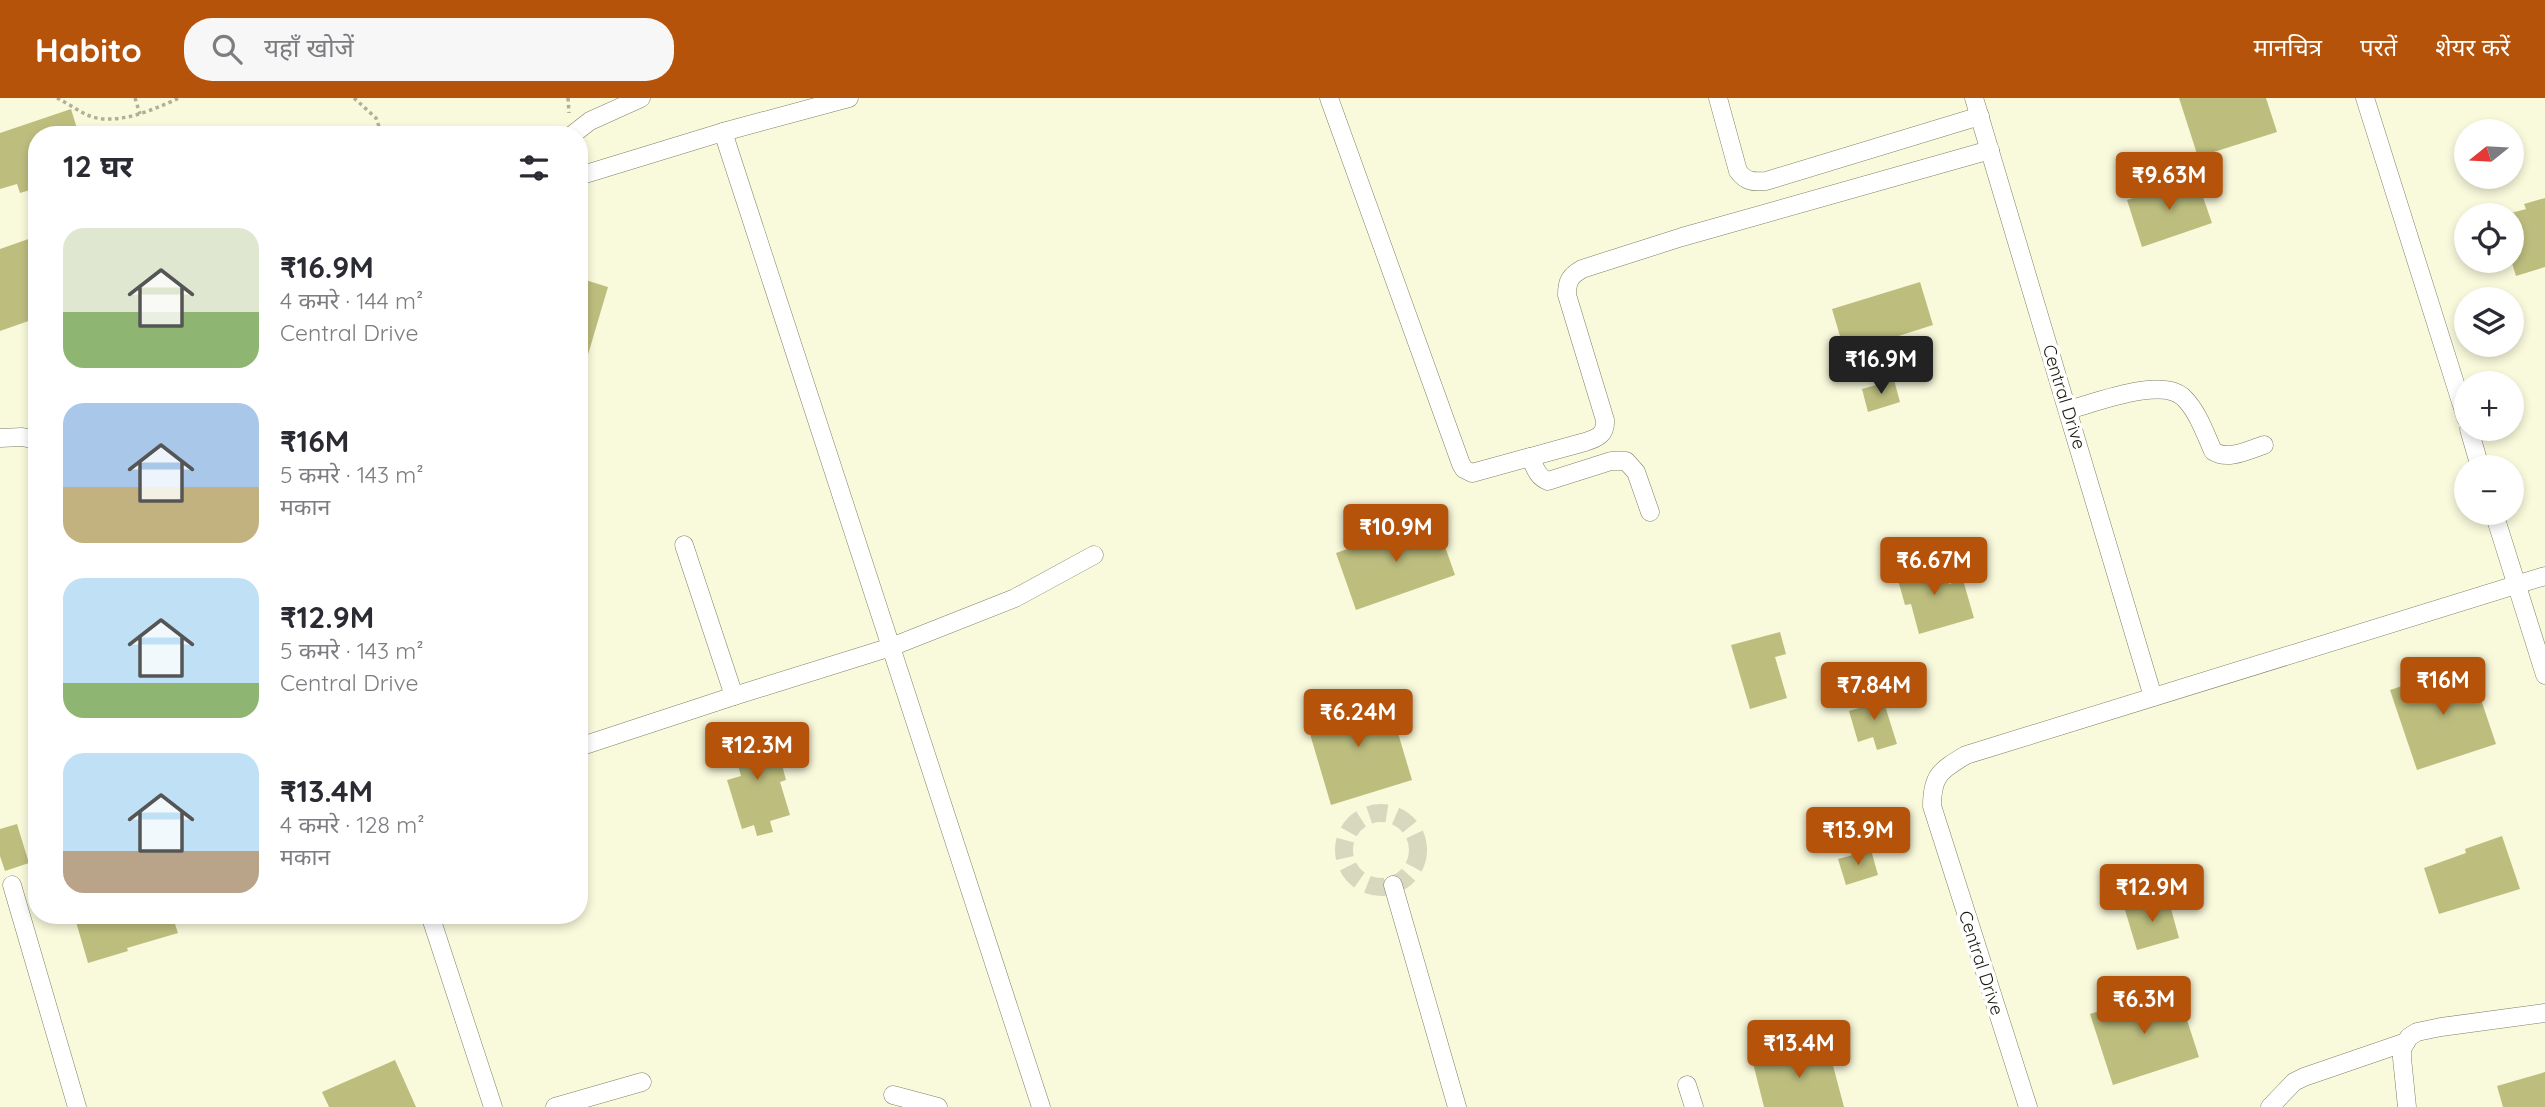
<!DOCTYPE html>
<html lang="hi">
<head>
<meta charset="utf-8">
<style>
  :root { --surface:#fff; --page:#f7f7f7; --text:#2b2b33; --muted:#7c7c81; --accent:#b45309 }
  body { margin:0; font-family:Quicksand,"Noto Sans Devanagari",sans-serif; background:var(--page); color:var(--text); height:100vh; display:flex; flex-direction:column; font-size:26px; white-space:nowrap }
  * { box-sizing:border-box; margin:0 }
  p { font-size:23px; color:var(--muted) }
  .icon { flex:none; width:38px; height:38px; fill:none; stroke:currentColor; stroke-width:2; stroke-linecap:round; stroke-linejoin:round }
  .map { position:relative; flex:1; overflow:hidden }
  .panel { position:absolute; left:28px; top:28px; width:560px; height:798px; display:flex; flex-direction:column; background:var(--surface); border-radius:28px; box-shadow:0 4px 10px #0003 }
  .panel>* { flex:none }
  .needle { width:46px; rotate:252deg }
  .controls { position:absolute; left:2454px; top:21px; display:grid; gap:14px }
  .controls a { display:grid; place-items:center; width:70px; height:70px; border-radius:50%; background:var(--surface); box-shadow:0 4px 10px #0003; font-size:35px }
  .price { position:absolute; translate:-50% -60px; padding:0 16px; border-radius:7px; background:var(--accent); color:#fff; font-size:23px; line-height:46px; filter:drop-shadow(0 2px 4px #0008) }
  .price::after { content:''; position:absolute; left:50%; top:42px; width:21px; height:16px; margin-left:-10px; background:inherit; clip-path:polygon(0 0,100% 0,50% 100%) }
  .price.selected { background:#222; color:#fff }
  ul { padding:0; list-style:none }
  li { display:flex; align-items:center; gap:21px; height:175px; padding:0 35px }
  li span { display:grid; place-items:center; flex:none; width:196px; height:140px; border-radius:21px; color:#555 }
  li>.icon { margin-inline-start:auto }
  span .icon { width:84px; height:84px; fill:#fffc; stroke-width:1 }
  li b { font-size:30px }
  h2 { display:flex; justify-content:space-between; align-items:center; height:84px; padding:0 35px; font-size:30px }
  header { display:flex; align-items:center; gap:42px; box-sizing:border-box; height:98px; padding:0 35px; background:var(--accent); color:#fff }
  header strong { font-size:33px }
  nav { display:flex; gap:38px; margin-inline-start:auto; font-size:24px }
  .search { width:490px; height:63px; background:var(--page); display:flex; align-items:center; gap:18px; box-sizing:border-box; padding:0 24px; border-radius:28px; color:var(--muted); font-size:26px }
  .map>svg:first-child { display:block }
</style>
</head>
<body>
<header>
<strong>Habito</strong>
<div class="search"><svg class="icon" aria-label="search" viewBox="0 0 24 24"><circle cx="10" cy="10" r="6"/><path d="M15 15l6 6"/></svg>यहाँ खोजें</div>
<nav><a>मानचित्र</a><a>परतें</a><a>शेयर करें</a></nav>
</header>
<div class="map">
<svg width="2545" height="1009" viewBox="0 0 2545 1009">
  <rect width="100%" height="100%" fill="#f9fadc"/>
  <g fill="#bdbe7e">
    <polygon points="2179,0 2266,0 2277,34 2198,59"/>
    <polygon points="71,11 79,37 37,37 37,90 20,95 17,86 0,91 0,35"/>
    <polygon points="2196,79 2212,125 2142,149 2127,102"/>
    <polygon points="2545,100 2545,169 2516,178 2511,162 2511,115 2526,111 2524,106"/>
    <polygon points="37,138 37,220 0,233 0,151"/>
    <polygon points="579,180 608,189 584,270 579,270"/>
    <polygon points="1920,184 1933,227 1845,255 1832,211"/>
    <polygon points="1894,282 1900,304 1868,314 1862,291"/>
    <polygon points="1435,420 1455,477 1356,512 1336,455"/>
    <polygon points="1943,462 1949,486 1963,482 1974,520 1919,536 1911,506 1905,507 1896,475"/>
    <polygon points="1780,534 1786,556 1775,559 1787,600 1750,611 1731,547"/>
    <polygon points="2469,566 2496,646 2417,672 2390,592"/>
    <polygon points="1880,592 1897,646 1877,652 1873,639 1858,644 1849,613 1866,608 1867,597"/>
    <polygon points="1386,595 1412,682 1331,707 1305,619"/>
    <polygon points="764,628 775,665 781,663 786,682 780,684 790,717 770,723 773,734 757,738 754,727 742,731 727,682 741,678 730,638"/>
    <polygon points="17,726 29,765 5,773 0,758 0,731"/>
    <polygon points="2502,738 2520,791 2439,816 2424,770 2466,755 2465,751"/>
    <polygon points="1871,752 1878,777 1846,787 1838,761"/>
    <polygon points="2168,800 2179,840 2137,852 2125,812"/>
    <polygon points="74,817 172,817 178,835 127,850 128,853 88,865"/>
    <polygon points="2176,888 2199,959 2113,987 2090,916"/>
    <polygon points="1827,945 1844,1009 1764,1009 1753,965"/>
    <polygon points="395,962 416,1009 329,1009 322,994"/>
    <polygon points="2545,974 2545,1009 2503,1009 2497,988"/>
  </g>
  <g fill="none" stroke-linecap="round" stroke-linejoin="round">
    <circle stroke="#d7d8bd" stroke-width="18" stroke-dasharray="18 9" stroke-linecap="butt" cx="1381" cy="752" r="37"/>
    <defs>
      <g id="minor">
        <path d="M 1329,0 L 1461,366 L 1464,371 L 1472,375 L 1585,344 C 1598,340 1606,336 1605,322 L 1567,197 C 1567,183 1570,178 1582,171 L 1682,139 L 1990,52"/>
        <path d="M 1718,0 L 1738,73 C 1746,84 1753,84 1766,83 L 1980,18"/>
        <polyline points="1974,0 2153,599"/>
        <polyline points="2365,0 2466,320"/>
        <polyline points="723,34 1041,1009"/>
        <polyline points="572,37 590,23 641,0"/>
        <polyline points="579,78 723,34 849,0"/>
        <path d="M 2068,312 C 2095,305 2163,278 2184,300 C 2198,314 2205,335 2213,353 C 2228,363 2248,352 2264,347"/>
        <polyline points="2469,331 2480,369"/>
        <polyline points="0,340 22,339 37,342"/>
        <path d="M 1530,359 C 1535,369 1537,379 1548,383 L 1611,363 L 1626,363 L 1636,374 L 1650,414"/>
        <polyline points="2494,415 2545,577"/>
        <polyline points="684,447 734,598"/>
        <polyline points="579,649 734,598 891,549 1015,500 1094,457"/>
        <polyline points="12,787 77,1009"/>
        <polyline points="1393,787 1457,1009"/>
        <polyline points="430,817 493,1009"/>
        <polyline points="1687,987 1694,1009"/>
        <polyline points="893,997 938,1009"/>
        <polyline points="555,1009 642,984"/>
        <path d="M 2028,1009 L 1932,708 C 1932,677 1941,672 1966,657 L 2545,478"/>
        <polyline points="2270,1009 2294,984 2304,979 2406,944"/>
        <polyline points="2407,1009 2402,960 2402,951 2409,939 2417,934 2441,929 2545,915"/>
      </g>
    </defs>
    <use href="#minor" stroke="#7f8065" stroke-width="19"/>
    <g stroke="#b0b099" stroke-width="3.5" stroke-dasharray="3.5 3.5" stroke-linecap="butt">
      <path d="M 57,0 C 67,5 77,12 87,17 C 115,29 153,12 179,0"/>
      <polyline points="135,0 140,16"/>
      <polyline points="354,0 376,20 382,37"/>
      <polyline points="568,0 569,15"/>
    </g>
    <use href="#minor" stroke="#fff" stroke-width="18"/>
  </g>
  <g text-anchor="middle" stroke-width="7" stroke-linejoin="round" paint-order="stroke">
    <g font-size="18" fill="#19190e" stroke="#fff">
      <text transform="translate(2064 299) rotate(73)" y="6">Central Drive</text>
      <text transform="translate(1981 865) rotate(72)" y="6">Central Drive</text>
    </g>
  </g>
</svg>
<div class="controls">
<a><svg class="needle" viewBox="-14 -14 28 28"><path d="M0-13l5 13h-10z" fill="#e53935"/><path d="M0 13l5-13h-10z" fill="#7c7c81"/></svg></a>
<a><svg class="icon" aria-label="locate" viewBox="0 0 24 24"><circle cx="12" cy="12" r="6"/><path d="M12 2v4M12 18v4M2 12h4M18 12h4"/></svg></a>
<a><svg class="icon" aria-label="layers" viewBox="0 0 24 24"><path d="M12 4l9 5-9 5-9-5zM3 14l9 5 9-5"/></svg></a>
<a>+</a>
<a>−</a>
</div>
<b class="price" style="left:2169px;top:114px">₹9.63M</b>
<b class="price selected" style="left:1881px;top:298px">₹16.9M</b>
<b class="price" style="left:1396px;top:466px">₹10.9M</b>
<b class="price" style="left:1934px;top:499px">₹6.67M</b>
<b class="price" style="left:2443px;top:619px">₹16M</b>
<b class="price" style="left:1874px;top:624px">₹7.84M</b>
<b class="price" style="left:1358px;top:651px">₹6.24M</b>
<b class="price" style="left:757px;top:684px">₹12.3M</b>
<b class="price" style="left:1858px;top:769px">₹13.9M</b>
<b class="price" style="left:2152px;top:826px">₹12.9M</b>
<b class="price" style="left:2144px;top:938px">₹6.3M</b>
<b class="price" style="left:1799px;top:982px">₹13.4M</b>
<section class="panel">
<h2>12 घर<svg class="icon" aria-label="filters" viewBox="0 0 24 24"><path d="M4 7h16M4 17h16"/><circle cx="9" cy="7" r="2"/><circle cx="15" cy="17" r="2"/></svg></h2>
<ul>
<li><span style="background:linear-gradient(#dfe7d0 60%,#8fb573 0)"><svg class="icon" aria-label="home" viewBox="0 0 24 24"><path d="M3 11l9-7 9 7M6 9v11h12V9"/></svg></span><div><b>₹16.9M</b><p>4 कमरे · 144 m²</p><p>Central Drive</p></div></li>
<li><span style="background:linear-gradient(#a9c7e8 60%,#c2b280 0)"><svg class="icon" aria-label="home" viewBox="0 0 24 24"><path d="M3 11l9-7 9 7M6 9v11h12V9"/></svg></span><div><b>₹16M</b><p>5 कमरे · 143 m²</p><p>मकान</p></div></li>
<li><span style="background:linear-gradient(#bfe0f5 75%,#8fb573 0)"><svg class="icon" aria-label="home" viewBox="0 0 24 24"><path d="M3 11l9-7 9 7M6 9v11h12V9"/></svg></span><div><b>₹12.9M</b><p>5 कमरे · 143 m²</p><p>Central Drive</p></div></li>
<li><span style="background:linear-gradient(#bfe0f5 70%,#b9a48a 0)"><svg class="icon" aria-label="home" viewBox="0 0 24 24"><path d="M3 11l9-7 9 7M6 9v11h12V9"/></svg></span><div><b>₹13.4M</b><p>4 कमरे · 128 m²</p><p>मकान</p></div></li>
</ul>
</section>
</div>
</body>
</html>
